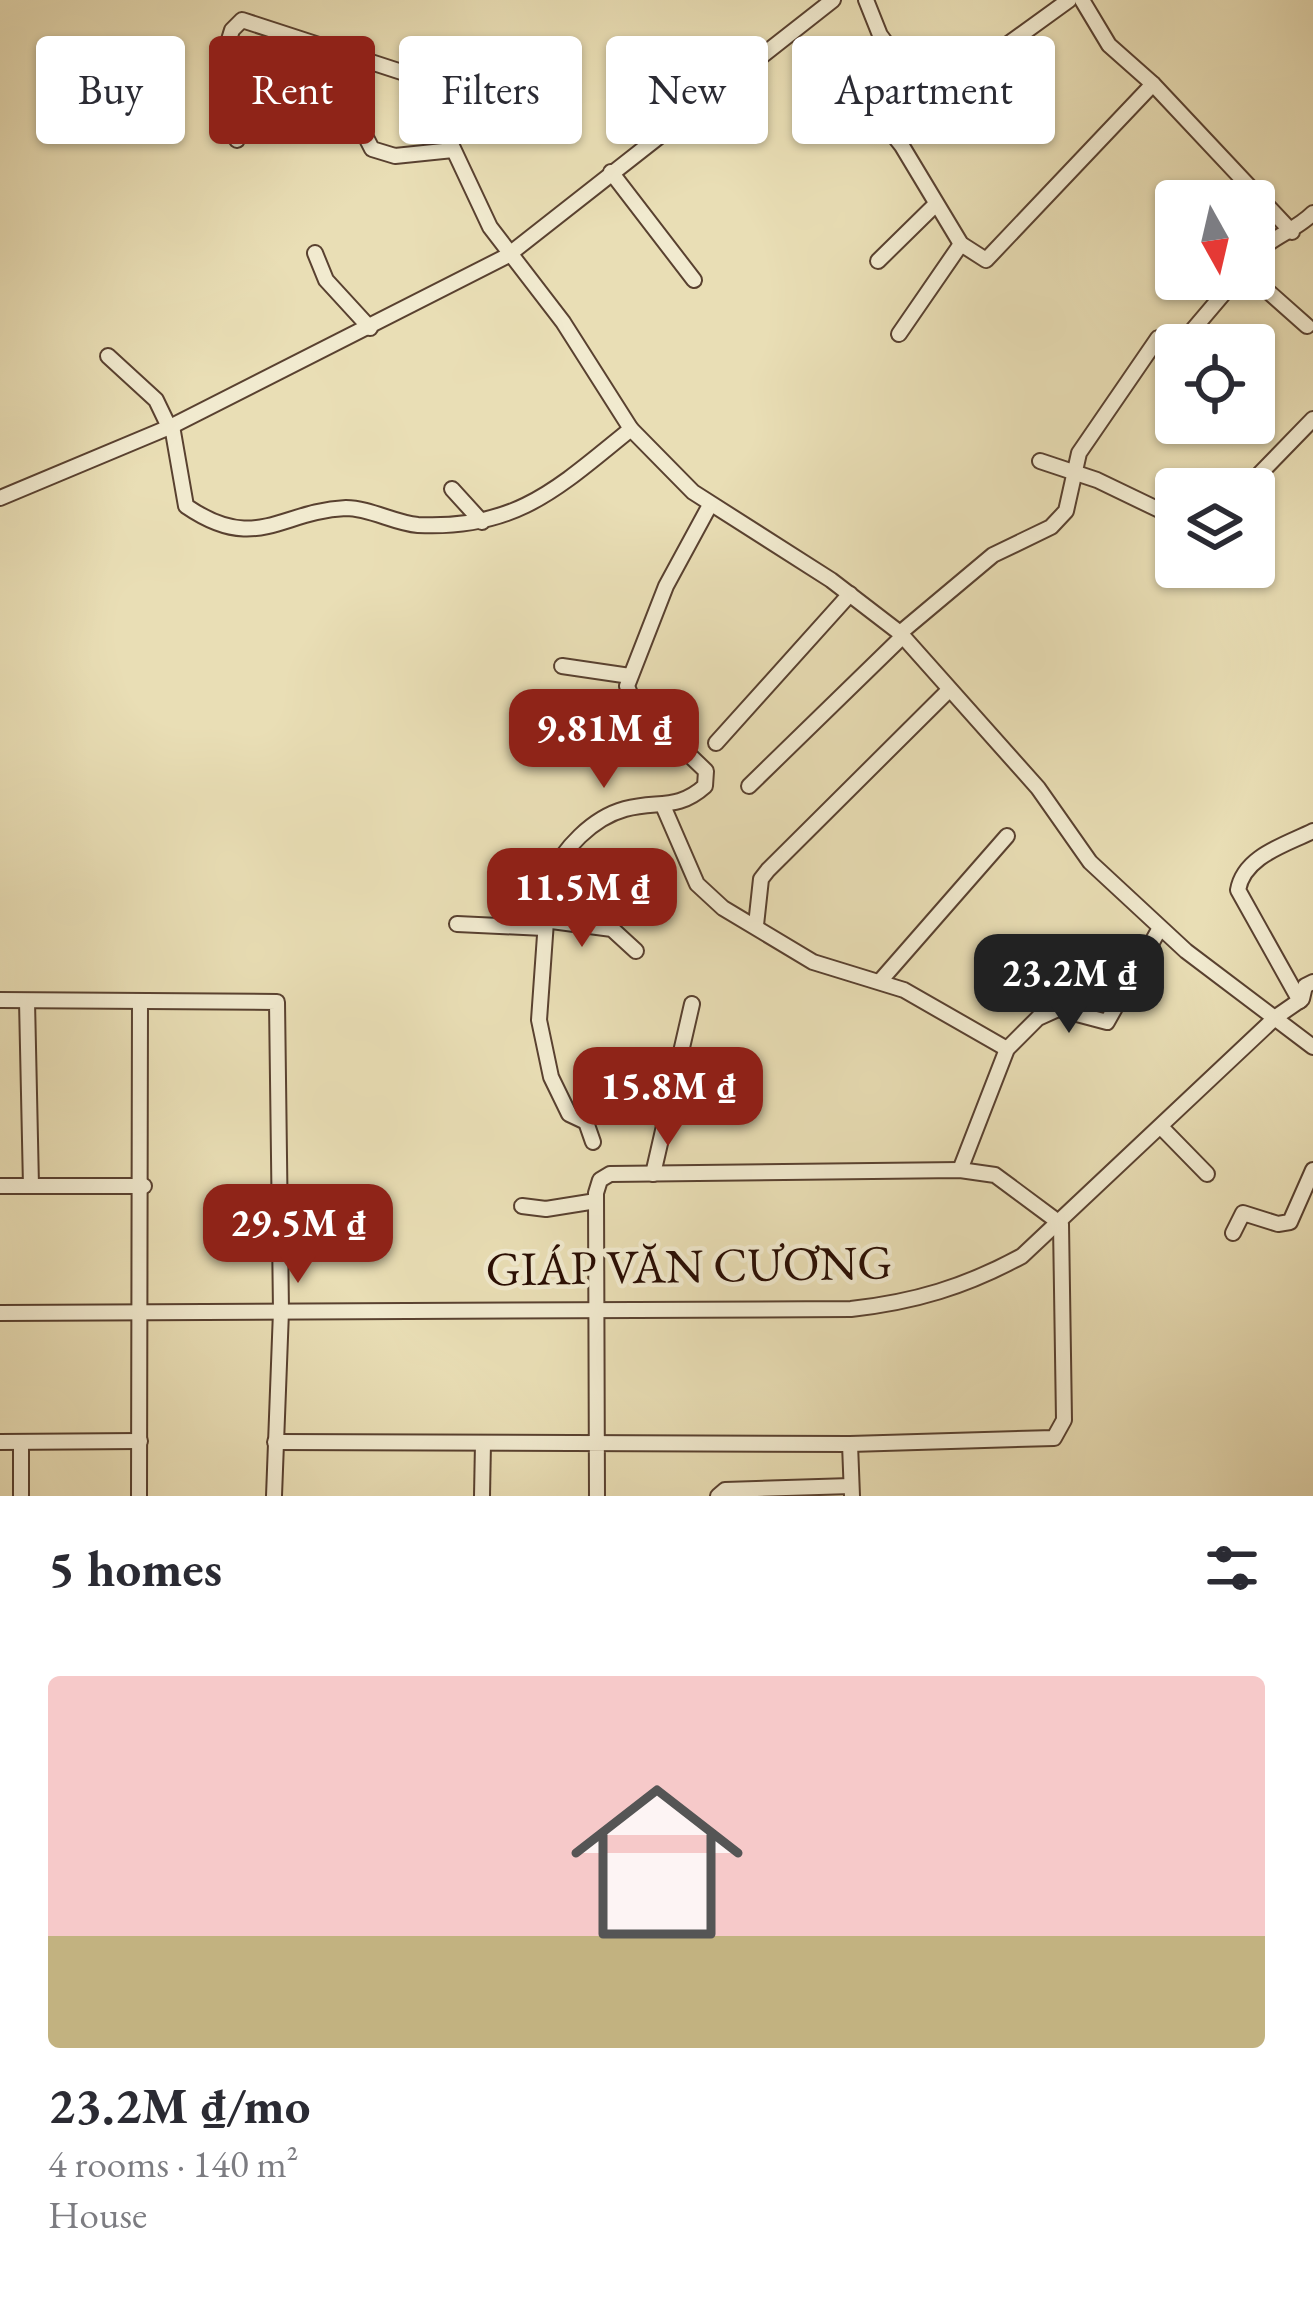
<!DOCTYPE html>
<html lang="en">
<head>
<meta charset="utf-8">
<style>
  :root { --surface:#fff; --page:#f2f2f3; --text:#2b2b33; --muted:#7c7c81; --accent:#8f2418 }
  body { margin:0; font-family:"EB Garamond",serif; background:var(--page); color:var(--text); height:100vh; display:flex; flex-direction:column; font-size:45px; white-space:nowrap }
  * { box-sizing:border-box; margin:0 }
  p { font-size:39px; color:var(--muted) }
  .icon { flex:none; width:66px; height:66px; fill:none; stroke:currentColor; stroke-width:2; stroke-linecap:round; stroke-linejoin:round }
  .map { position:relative; height:1496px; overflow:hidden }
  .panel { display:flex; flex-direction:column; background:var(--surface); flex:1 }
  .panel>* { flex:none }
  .hud { position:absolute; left:36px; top:36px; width:1242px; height:108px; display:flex; gap:24px }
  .needle { width:78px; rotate:172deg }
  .fabs { position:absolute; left:1155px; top:180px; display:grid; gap:24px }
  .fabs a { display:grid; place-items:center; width:120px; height:120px; border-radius:12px; background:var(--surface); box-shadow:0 3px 9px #0004; font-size:60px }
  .price { position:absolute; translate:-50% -102px; padding:0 27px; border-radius:24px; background:var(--accent); color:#fff; font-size:39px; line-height:78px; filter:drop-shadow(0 3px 6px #0008) }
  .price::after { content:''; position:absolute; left:50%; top:72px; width:36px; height:27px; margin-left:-18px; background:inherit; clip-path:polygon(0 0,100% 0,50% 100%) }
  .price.current { background:#222; color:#fff }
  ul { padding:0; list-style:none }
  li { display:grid; align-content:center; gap:24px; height:636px; padding:0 48px }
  li span { display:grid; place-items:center; height:372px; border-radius:12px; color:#555 }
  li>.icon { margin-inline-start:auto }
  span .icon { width:216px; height:216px; fill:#fffc; stroke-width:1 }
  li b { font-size:51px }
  h2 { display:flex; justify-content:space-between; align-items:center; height:144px; padding:0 48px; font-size:51px }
  .pill { padding:0 42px; border-radius:12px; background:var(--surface); box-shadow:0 3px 9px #0004; font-size:42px; line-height:108px }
  .pill.current { background:var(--accent); color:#fff }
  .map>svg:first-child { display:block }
</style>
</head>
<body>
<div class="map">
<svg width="1313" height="1496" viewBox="0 0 1313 1496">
  <rect width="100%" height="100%" fill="#e9deb5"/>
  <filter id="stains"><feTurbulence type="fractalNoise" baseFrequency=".00167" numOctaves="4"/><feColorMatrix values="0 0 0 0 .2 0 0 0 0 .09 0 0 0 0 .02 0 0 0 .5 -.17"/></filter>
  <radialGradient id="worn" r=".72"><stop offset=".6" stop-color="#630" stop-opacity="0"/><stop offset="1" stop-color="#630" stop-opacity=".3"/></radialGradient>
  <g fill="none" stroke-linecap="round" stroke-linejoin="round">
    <defs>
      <g id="minor">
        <polyline points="866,0 880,35 921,91"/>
        <polyline points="1082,0 1109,45 1153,84 1292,232"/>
        <polyline points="339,49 331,97 351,108 372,149 395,156 453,150"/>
        <polyline points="979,65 1069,0"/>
        <polyline points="847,76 902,146 961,244 986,260 1153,84"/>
        <polyline points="237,140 236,98 219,72 232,30 242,20 420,78 490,227 563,322 631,429 693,492 831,580 900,633 1038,788 1090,862 1186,951 1313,1047"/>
        <polyline points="611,172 694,280"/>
        <polyline points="315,253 326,280 370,328"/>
        <path d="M 1254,257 C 1271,236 1294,232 1313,213"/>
        <polyline points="878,261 935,205"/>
        <polyline points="1254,279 1307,326"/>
        <polyline points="1191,332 1236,279"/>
        <polyline points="899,334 961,244"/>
        <polyline points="108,356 156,400 169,427"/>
        <path d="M 172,426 L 186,506 C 256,554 280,511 346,508 C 370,508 394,523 418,525 C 517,530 559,487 631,429"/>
        <polyline points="1040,461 1097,480 1176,518"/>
        <polyline points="452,489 482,522"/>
        <polyline points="1245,489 1313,419"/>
        <polyline points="0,498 172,426 507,256 833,0"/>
        <polyline points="900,633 993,555 1051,527 1066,511 1079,453 1158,338"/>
        <polyline points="562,666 630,676"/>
        <polyline points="716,743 850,594"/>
        <polyline points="749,786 902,637"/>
        <polyline points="664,808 697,884 723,908 813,962 904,990 1007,1049"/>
        <polyline points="544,920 612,929 636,951"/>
        <polyline points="457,924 544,928"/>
        <polyline points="756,925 761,879 768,870 948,691"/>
        <polyline points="881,980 1007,836"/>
        <polyline points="0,1000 277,1002 281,1311 274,1496"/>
        <polyline points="27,1001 31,1186"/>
        <path d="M 1300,1001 L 1238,890 C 1244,856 1285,845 1313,831"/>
        <polyline points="1163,1129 1207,1174"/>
        <path d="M 593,1142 L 586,1122 L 569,1114 L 551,1077 L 539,1020 L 549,879 C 563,849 592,818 625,809 C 658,800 677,811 705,786 L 706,771 L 633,701 L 627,686 L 666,586 L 710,505"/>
        <polyline points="960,1170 1007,1049 1038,1018 1058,1009 1107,1022 1160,928"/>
        <polyline points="653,1174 692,1004"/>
        <polyline points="0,1186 144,1186"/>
        <polyline points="522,1206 546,1209 596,1201"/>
        <polyline points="1233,1233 1243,1213 1278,1224 1290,1222 1313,1170"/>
        <path d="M 0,1313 L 851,1309 C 914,1302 965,1287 1022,1256 L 1276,1017 L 1302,999 L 1305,986 L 1313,982"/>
        <polyline points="0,1442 140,1441"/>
        <polyline points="275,1442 850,1444 1054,1438 1064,1420 1061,1224 995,1175 960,1170 610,1174 600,1180 596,1193 597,1496"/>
        <polyline points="850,1444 852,1496"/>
        <polyline points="21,1496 21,1442"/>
        <polyline points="139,1496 140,1001"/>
        <polyline points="482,1496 483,1443"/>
        <polyline points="718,1496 725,1490 851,1486"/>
      </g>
    </defs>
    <use href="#minor" stroke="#594130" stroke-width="18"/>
    <use href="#minor" stroke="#f1eacf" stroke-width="14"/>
  </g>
  <g text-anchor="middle" stroke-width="9" stroke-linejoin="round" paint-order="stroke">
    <g font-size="48" fill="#290d03" stroke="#f1eacf">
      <text transform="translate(689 1265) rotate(-1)" y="17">GIÁP VĂN CƯƠNG</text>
    </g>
  </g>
  <rect width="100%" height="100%" filter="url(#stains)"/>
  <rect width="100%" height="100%" fill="url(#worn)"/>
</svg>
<div class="fabs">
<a><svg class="needle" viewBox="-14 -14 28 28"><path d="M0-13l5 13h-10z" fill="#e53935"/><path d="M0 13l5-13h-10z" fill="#7c7c81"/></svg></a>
<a><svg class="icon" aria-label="locate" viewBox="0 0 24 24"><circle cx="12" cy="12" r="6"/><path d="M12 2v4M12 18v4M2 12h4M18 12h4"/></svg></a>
<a><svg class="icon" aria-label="layers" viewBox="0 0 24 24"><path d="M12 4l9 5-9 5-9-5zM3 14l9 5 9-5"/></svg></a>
</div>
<b class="price" style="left:604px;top:791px">9.81M ₫</b>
<b class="price" style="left:582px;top:950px">11.5M ₫</b>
<b class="price current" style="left:1069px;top:1036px">23.2M ₫</b>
<b class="price" style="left:668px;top:1149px">15.8M ₫</b>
<b class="price" style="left:298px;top:1286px">29.5M ₫</b>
<div class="hud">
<a class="pill">Buy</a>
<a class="pill current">Rent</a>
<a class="pill">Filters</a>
<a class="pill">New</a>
<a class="pill">Apartment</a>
</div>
</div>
<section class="panel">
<h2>5 homes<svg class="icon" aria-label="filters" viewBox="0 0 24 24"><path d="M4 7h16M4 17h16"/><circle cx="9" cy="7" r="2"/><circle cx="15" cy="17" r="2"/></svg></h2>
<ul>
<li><span style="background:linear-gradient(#f6c9c9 70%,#c2b280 0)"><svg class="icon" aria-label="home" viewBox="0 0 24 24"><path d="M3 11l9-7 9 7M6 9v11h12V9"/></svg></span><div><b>23.2M ₫/mo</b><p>4 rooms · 140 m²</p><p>House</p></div></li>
</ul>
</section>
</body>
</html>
